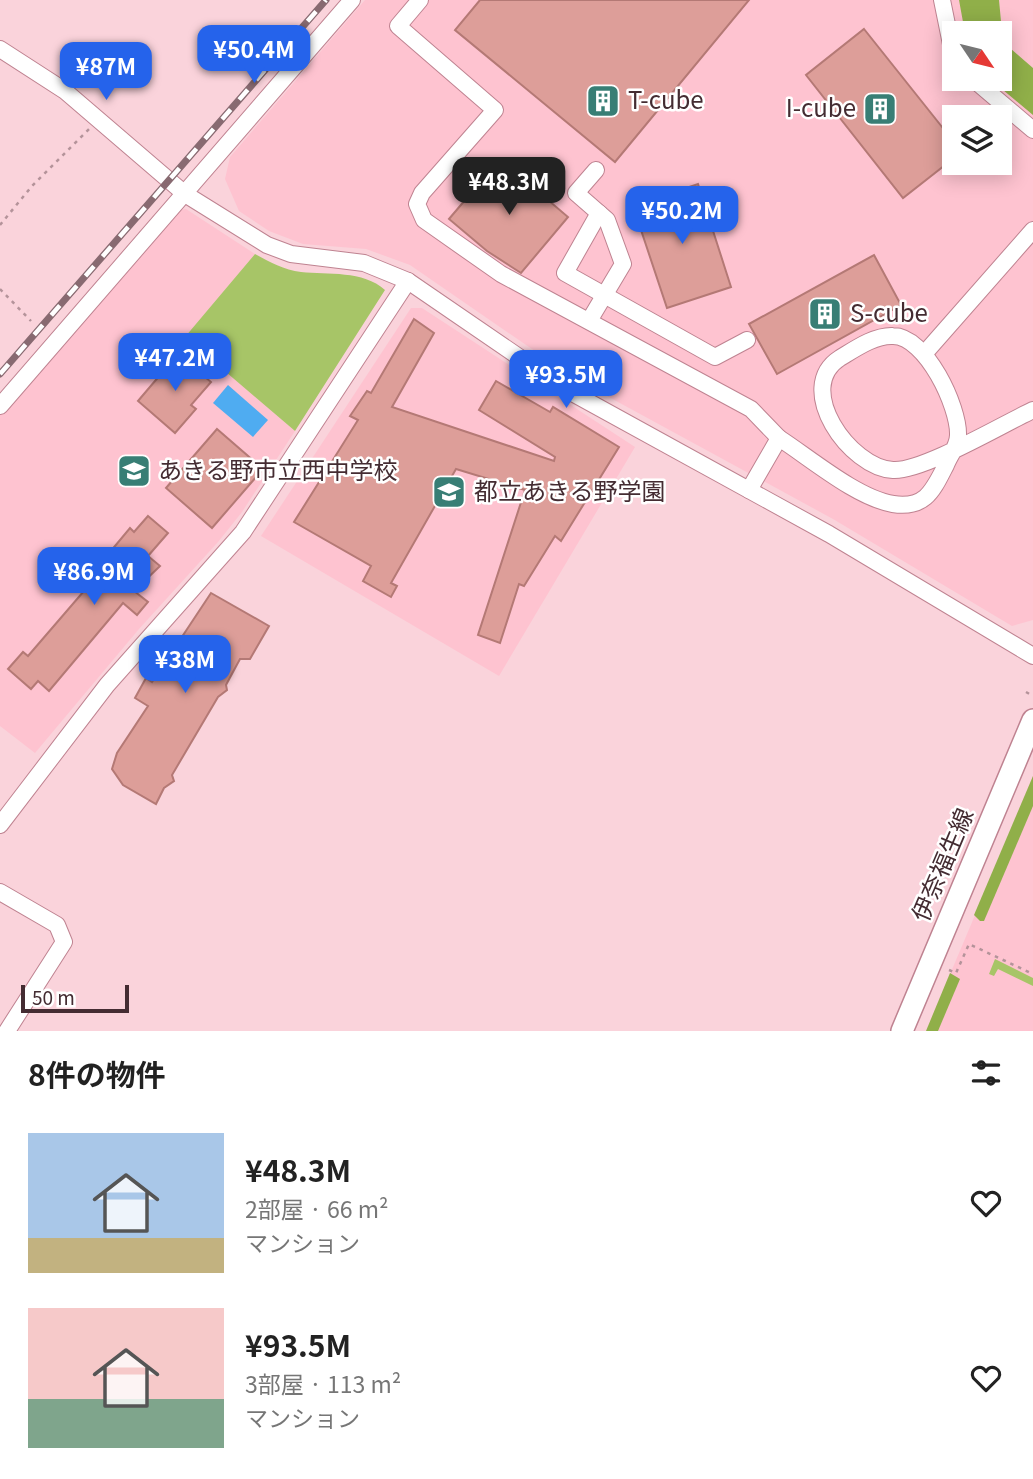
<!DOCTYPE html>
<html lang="ja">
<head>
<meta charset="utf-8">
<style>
  :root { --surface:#fff; --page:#f6f6f6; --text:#222; --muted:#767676; --accent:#2563eb }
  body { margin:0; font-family:Georgia,"Noto Sans JP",serif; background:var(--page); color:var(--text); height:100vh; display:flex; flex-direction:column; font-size:26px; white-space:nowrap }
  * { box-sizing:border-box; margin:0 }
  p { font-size:23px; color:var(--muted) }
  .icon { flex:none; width:38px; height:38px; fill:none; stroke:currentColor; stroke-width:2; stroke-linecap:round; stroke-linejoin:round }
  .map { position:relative; height:1031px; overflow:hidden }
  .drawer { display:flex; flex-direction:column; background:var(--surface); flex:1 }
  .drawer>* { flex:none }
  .needle { width:46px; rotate:125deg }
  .controls { position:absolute; left:942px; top:21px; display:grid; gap:14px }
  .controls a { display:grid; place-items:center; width:70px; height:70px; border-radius:0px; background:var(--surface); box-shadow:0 4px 18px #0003; font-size:35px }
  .scale { position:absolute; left:21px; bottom:18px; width:108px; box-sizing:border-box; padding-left:7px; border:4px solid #442c32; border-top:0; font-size:19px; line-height:24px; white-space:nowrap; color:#442c32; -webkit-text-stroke:5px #fff; paint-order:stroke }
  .price { position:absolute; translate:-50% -60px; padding:0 16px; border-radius:14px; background:var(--accent); color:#fff; font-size:23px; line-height:46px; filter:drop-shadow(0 2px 4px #0008) }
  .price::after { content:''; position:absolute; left:50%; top:42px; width:21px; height:16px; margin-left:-10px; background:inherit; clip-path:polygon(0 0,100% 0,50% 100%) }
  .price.current { background:#222; color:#fff }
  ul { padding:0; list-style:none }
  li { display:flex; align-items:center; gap:21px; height:175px; padding:0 28px }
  li span { display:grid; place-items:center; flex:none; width:196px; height:140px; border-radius:0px; color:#555 }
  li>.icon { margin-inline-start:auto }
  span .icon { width:84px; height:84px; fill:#fffc; stroke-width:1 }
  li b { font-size:30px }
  h2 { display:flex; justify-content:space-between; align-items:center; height:84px; padding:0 28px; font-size:30px }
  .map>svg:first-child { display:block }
</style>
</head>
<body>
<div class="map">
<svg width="1033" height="1031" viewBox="0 0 1033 1031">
  <rect width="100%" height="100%" fill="#fad3db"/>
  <g fill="#fec3d0" fill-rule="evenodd">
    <path d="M 365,0 L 962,0 L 963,33 L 954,33 L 954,79 L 994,79 L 1033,112 L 1033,620 L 1012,626 L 833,519 L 574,378 L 410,265 L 366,249 L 303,244 L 269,231 L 239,211 L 225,179 L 230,157 ZM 954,117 L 999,117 L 999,163 L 954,163 Z"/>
    <polygon points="999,0 1033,0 1033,68 1003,42"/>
    <polygon points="186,209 255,254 186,337 295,431 242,512 218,542 139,629 35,753 0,726 0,413 177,211"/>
    <polygon points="411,308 422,308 635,447 499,676 261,536"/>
    <polygon points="1033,776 1033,1031 926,1031 970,927"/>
  </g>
  <g fill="#a7c567">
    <path d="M 255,254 C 270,262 284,270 301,272 C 328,275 363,270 385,290 L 295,431 L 185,337 Z"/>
    <polygon points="995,959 1033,978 1033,986 998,969 994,976 989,974"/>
  </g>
  <g fill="#90af49">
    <polygon points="959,0 999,0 1003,42 1033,68 1033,115 990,79 999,79 999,33 965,33"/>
    <polygon points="1033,776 1033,806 984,921 980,921 974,915"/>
    <polygon points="950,973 960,979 938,1031 926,1031"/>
  </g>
  <polygon fill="#4facf1" points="228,385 268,420 253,437 213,403"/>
  <g fill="#dd9e99" stroke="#b47975" stroke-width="2">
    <polygon points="480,0 749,0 615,162 455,30"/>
    <polygon points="864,29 954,142 954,158 903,198 806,75"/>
    <polygon points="500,159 568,217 521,273 487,251 449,219"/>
    <polygon points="698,184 731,287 667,308 633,206"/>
    <polygon points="874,255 901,305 777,374 749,324"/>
    <polygon points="414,319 434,333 392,407 554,461 555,457 479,410 496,381 550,412 553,407 619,447 561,541 555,536 524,586 519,584 500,643 478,635 525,490 456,469 391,583 397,586 391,597 363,581 371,566 294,522 358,420 350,416 367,391 371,393"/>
    <polygon points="178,354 211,382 191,405 196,409 175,433 138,401"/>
    <polygon points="217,429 263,469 212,528 166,488"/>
    <polygon points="148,516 168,533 148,556 160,566 134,591 148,602 137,615 123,603 49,691 38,681 31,689 8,669 23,652 28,656 109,562 105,558 130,528 134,532"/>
    <polygon points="211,593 269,626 250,659 240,659 226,685 227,690 218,697 172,775 174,781 164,788 156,804 123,785 112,769 117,753 148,706 135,698 146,678 152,682"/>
  </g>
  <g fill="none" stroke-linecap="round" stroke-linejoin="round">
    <defs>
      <g id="minor">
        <polyline points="420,0 398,26 495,110 422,193 417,204 424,220 501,274 751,409 779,438 749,490"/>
        <polyline points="942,0 954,59"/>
        <polyline points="0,49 65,91 185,194 267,245 291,254 364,263 408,281 567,390 829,534 1033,656"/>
        <polyline points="973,79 1033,130"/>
        <polyline points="599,213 565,273 715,357 747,340"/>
        <polyline points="589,321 623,264 607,220 576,193 596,170"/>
        <polyline points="924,354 1033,230"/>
        <polyline points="0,406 352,0"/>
        <path d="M 779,438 C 810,458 857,498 893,504 C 926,509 933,490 946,465 C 950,455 958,446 958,435 C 959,407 926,336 893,336 C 875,335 855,349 840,358 C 793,388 850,468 893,470 C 922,472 1003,424 1033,410"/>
        <polyline points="0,825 107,685 243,532 408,281"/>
        <polyline points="0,892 57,925 64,942 7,1031"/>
      </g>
      <polyline id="major" points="902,1031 1033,720"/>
    </defs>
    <use href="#minor" stroke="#bf8391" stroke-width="18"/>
    <use href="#major" stroke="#bf8391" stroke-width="24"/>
    <g stroke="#b4939a" stroke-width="2.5" stroke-dasharray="3.5 5" stroke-linecap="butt">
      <polyline points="0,225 32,186 89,129"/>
      <polyline points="0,289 31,321"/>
      <polyline points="1026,692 1033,696"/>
      <polyline points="949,970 956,973 969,944 1033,974"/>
    </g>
    <use href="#minor" stroke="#fff" stroke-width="16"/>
    <use href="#major" stroke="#fff" stroke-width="21"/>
    <defs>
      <polyline id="rail" points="0,374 326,0"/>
    </defs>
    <use href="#rail" stroke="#886a71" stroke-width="7"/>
    <use href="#rail" stroke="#fff" stroke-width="4.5" stroke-dasharray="13" stroke-linecap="butt"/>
  </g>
  <defs>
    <symbol id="building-square" viewBox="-11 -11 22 22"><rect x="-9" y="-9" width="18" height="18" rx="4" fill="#387e75" stroke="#fff"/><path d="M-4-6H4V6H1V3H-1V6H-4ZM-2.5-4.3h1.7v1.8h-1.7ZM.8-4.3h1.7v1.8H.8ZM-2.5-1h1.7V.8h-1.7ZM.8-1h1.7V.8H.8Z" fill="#fff"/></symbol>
    <symbol id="school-square" viewBox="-11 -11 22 22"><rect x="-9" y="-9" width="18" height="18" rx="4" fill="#387e75" stroke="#fff"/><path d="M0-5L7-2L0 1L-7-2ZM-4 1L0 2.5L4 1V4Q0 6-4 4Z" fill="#fff"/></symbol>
  </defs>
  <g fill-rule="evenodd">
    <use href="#building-square" x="584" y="82" width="38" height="38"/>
    <use href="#building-square" x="861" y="90" width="38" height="38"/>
    <use href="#building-square" x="806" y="295" width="38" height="38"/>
    <use href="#school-square" x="115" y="452" width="38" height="38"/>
    <use href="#school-square" x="430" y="473" width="38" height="38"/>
  </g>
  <g text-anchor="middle" stroke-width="5" stroke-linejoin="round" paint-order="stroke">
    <g font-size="24" fill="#442c32" stroke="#fff" text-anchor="start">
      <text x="628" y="109">T-cube</text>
      <text x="856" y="117" text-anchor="end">I-cube</text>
      <text x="850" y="322">S-cube</text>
      <text x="158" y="479">あきる野市立西中学校</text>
      <text x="474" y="500">都立あきる野学園</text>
    </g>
    <g font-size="24" fill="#442c32" stroke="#fff">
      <text transform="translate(943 865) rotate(-67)" y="8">伊奈福生線</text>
    </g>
  </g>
</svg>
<div class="controls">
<a><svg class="needle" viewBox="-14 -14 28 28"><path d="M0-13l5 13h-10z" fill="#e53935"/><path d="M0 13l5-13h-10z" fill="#767676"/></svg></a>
<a><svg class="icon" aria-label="layers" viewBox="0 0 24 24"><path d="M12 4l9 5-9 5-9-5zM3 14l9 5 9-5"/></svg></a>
</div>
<div class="scale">50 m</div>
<b class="price" style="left:254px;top:85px">¥50.4M</b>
<b class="price" style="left:106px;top:102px">¥87M</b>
<b class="price current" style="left:509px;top:217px">¥48.3M</b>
<b class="price" style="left:682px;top:246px">¥50.2M</b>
<b class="price" style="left:175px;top:393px">¥47.2M</b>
<b class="price" style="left:566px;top:410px">¥93.5M</b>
<b class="price" style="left:94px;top:607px">¥86.9M</b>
<b class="price" style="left:185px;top:695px">¥38M</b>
</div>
<section class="drawer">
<h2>8件の物件<svg class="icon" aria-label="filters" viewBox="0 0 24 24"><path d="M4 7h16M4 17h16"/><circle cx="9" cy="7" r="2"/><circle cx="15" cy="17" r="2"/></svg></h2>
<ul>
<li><span style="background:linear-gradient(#a9c7e8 75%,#c2b280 0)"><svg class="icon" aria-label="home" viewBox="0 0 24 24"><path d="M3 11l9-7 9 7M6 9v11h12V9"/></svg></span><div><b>¥48.3M</b><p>2部屋 · 66 m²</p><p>マンション</p></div><svg class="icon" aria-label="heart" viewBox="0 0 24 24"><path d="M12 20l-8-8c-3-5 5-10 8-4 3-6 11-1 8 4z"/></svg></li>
<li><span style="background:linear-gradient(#f6c9c9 65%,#7fa58c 0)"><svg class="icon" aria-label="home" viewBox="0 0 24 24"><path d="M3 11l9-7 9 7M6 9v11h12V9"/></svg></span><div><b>¥93.5M</b><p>3部屋 · 113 m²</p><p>マンション</p></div><svg class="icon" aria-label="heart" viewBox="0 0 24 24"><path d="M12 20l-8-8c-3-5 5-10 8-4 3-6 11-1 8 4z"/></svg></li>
</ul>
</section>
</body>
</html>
